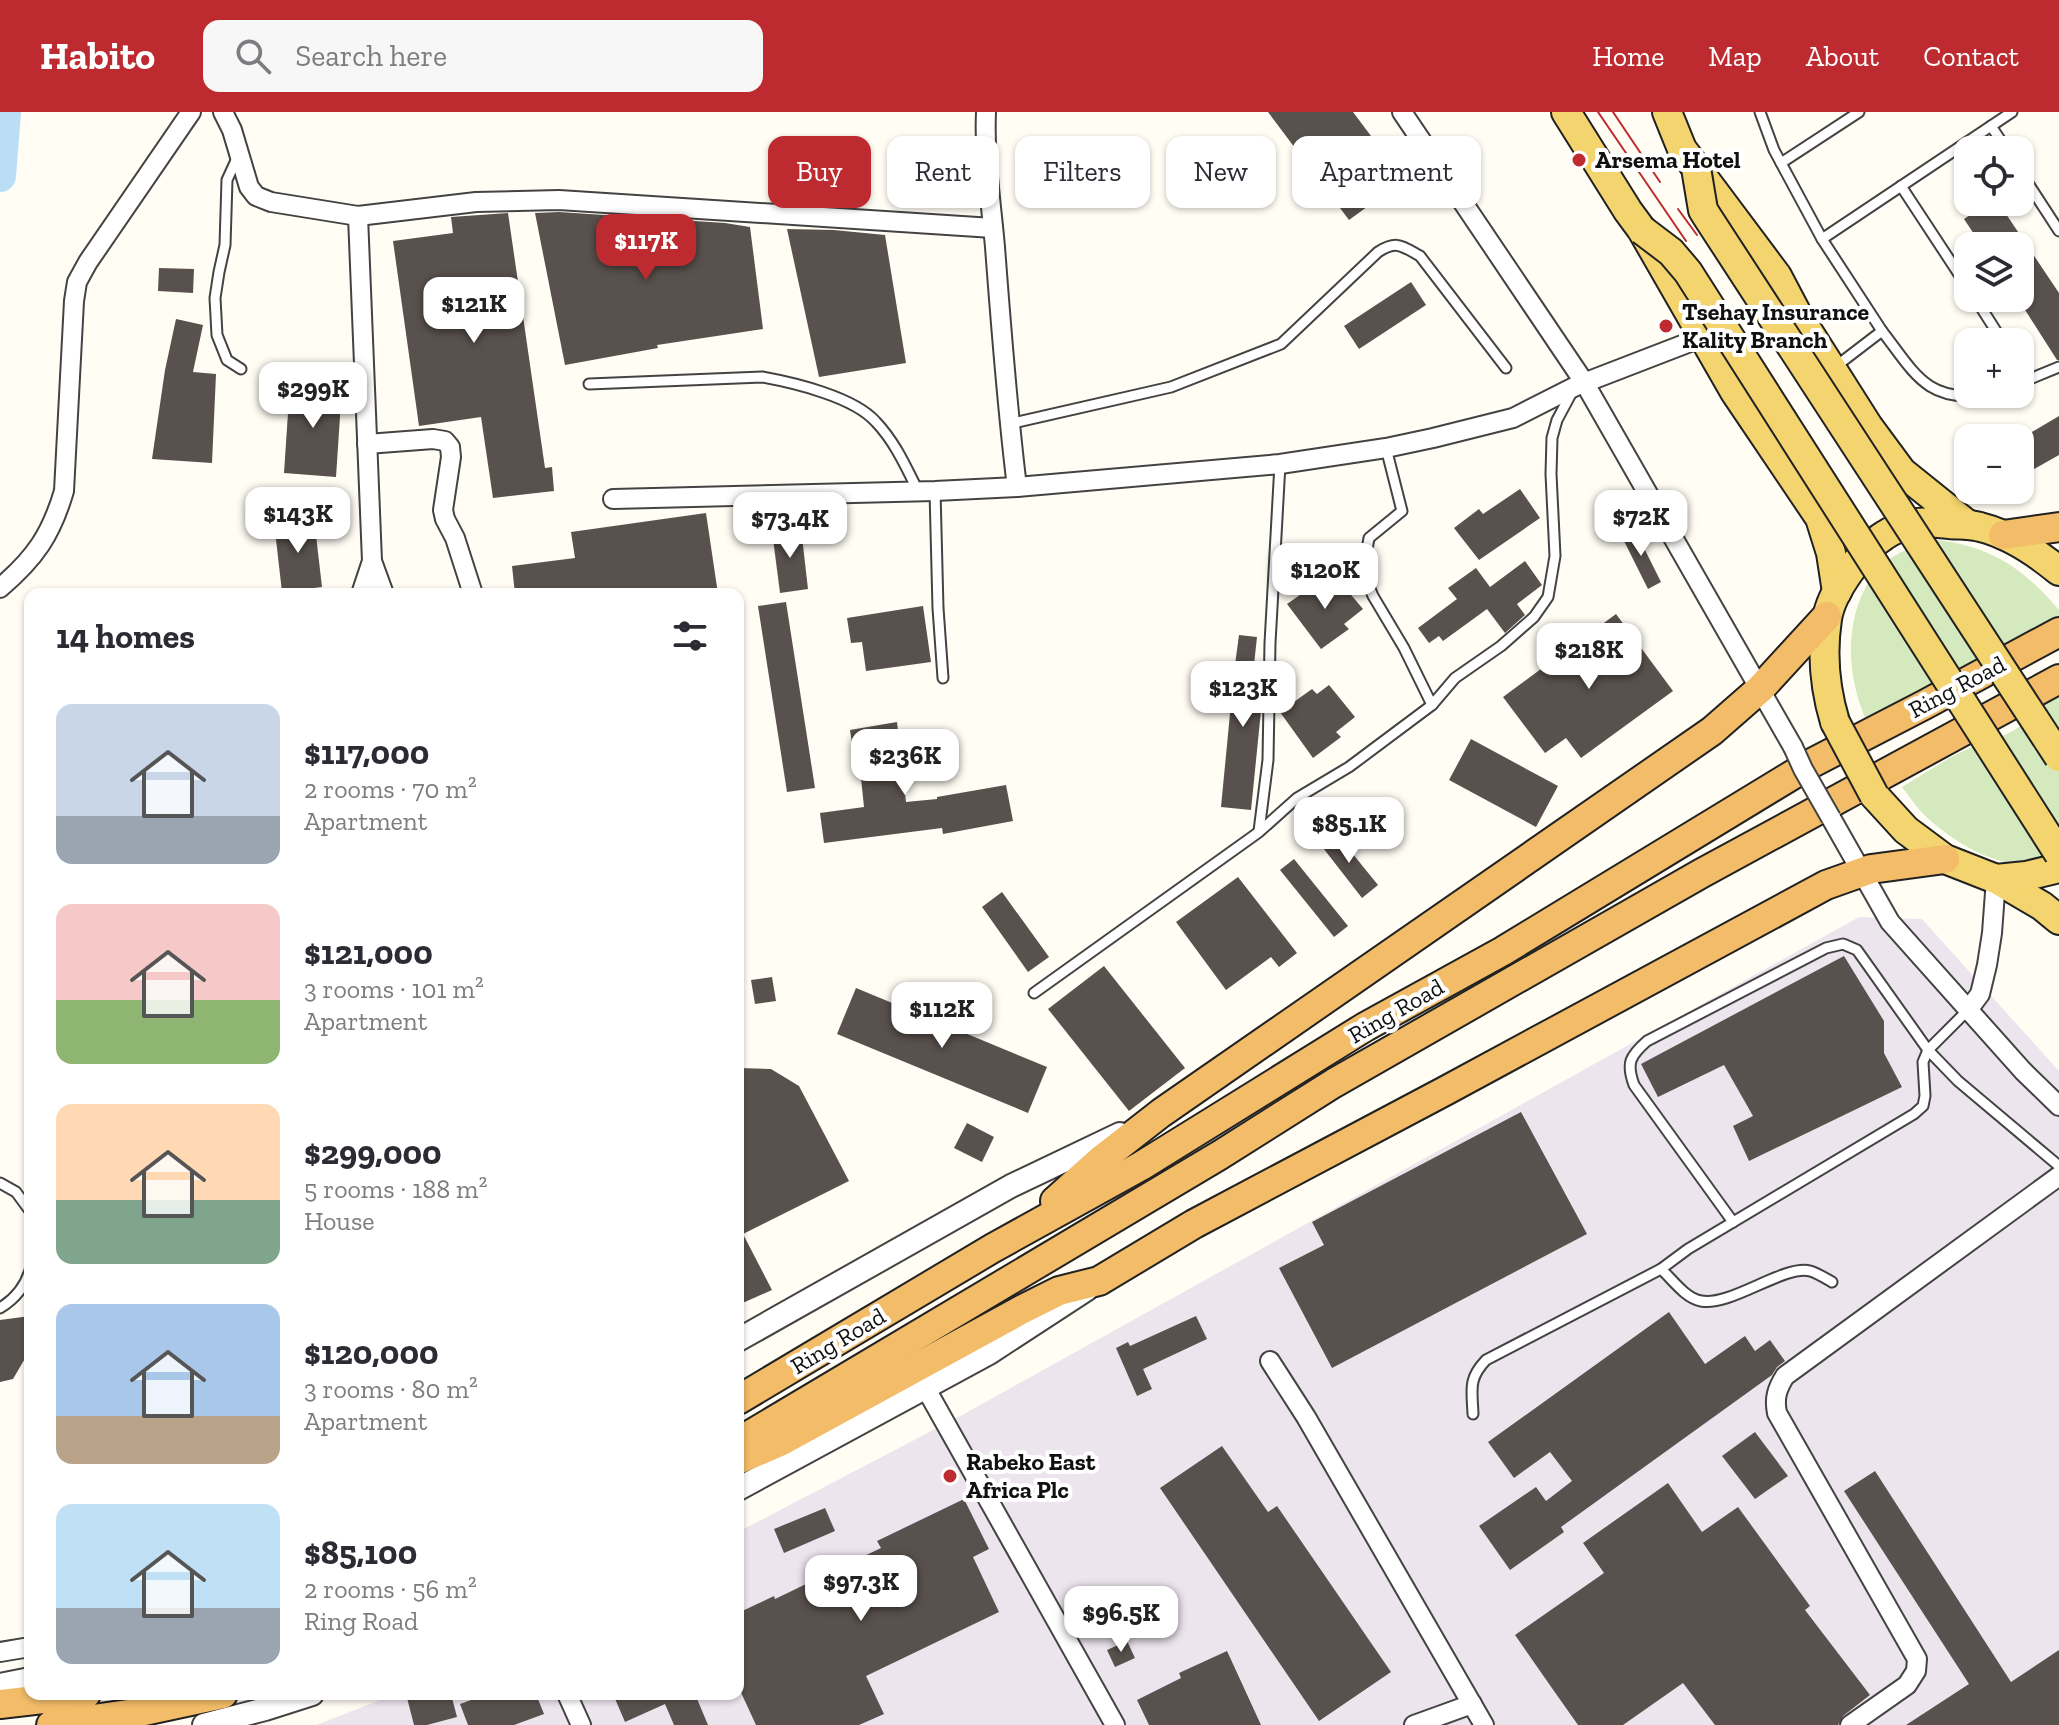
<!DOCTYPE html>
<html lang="en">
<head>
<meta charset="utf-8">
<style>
  :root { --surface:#fff; --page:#f7f7f7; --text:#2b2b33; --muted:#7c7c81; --accent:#bd2b31 }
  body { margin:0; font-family:"Zilla Slab",serif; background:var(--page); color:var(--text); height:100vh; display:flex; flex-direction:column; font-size:30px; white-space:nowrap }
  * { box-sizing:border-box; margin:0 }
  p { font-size:26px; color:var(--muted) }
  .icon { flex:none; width:44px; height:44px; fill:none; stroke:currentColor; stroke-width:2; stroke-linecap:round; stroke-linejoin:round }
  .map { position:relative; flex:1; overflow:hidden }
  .panel { position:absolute; left:24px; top:476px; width:720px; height:1112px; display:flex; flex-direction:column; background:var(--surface); border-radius:16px; box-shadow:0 2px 6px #0004 }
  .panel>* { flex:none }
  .hud { position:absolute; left:768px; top:24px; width:760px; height:72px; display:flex; gap:16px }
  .buttons { position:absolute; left:1954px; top:24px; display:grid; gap:16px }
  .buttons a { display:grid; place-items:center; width:80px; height:80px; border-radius:16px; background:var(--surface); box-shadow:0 2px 6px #0004; font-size:40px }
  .price { position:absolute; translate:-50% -68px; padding:0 18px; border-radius:16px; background:#fff; color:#222; font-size:26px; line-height:52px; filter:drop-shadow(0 2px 4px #0008) }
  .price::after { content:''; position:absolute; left:50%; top:48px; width:24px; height:18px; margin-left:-12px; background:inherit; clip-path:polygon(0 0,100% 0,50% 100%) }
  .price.selected { background:var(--accent); color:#fff }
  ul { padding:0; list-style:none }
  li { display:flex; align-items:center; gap:24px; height:200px; padding:0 32px }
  li span { display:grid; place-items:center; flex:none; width:224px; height:160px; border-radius:16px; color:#555 }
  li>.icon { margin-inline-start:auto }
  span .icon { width:96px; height:96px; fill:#fffc; stroke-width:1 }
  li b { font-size:34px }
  h2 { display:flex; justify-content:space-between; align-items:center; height:96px; padding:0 32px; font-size:34px }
  .tag { padding:0 28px; border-radius:16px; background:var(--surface); box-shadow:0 2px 6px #0004; font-size:28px; line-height:72px }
  .tag.selected { background:var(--accent); color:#fff }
  header { display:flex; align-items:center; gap:48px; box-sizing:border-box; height:112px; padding:0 40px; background:var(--accent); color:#fff }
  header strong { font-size:38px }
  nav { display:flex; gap:44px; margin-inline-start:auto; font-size:28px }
  .search { width:560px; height:72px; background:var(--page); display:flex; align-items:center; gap:20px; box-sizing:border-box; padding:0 28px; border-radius:16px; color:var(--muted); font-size:30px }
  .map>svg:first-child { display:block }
</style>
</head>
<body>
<header>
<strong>Habito</strong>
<div class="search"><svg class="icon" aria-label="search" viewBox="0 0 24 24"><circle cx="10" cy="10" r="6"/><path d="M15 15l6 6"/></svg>Search here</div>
<nav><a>Home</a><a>Map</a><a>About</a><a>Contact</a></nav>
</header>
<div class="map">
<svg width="2059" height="1613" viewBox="0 0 2059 1613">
  <rect width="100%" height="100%" fill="#fffdf4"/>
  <polygon fill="#ede5ee" points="1859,805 1922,807 2059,959 2059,1613 316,1613 396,1582 738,1582 738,1420 964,1302"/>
  <g fill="#d4e9bd">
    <path d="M 1938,428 C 1992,435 2024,457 2059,498 L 2059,509 L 1869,616 C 1863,601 1857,586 1854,569 C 1846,531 1853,482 1882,453 C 1897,439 1918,433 1938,428 Z"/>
    <path d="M 2059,585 L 2059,744 C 2049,747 2038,752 2028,752 C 1994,754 1956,731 1931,709 C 1920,700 1911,687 1902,675 L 1951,645 L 1976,633 L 1998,626 L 2013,619 L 2023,612 L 2031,599 Z"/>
  </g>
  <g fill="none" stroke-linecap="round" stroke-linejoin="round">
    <polyline stroke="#badef5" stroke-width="32" points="0,64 5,0"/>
  </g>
  <g fill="#59514d">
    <polygon points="1268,0 1353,0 1404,68 1349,108"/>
    <polygon points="1990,90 1998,90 2059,181 2059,248 2057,248 2020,190 2020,134 1982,134 1964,107"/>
    <polygon points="559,100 725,111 750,115 763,217 657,233 658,236 565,253 535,101"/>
    <polygon points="508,101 545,356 552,355 554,379 493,386 481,305 419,314 393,129 453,121 451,105"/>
    <polygon points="787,117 834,118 885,123 906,251 819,265"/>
    <polygon points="159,156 194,157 193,181 158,179"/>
    <polygon points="1411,170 1426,193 1359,237 1344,214"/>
    <polygon points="176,207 203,213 193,260 216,262 212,351 152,347 165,258"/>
    <polygon points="290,271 342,274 336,365 284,361"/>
    <polygon points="2059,304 2059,343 2020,365 2020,327"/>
    <polygon points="1520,377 1540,406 1479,448 1454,416 1479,397 1483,402"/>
    <polygon points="706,401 718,482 515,482 512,454 575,446 571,420"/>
    <polygon points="314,406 322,475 282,480 274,410"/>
    <polygon points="801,416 808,477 780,481 772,419"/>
    <polygon points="1634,416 1661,470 1648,477 1621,423"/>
    <polygon points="1525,449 1542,473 1517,492 1525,503 1505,521 1487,497 1443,529 1439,524 1429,531 1418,516 1457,487 1448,476 1476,456 1490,475"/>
    <polygon points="1336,465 1363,497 1344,512 1349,517 1321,537 1287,492 1320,469 1324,474"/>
    <polygon points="786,490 815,676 787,680 758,494"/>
    <polygon points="923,494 931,550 866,559 862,530 851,531 847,506"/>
    <polygon points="1616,502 1673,579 1581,646 1566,626 1545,641 1503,585"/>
    <polygon points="1239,523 1257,525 1253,562 1262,563 1262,589 1251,698 1221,695 1234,560"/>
    <polygon points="1329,573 1355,605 1336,620 1341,625 1313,646 1280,600 1312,577 1317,582"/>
    <polygon points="897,610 906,690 937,687 937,685 1006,673 1013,709 943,722 942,716 824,731 820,701 864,695 860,656 856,657 850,618"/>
    <polygon points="1471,627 1558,674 1536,715 1449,668"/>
    <polygon points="1335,720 1378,773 1362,786 1320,732"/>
    <polygon points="1294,747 1348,814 1334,825 1280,758"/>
    <polygon points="1238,765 1297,841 1279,855 1271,845 1226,878 1176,810"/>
    <polygon points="1002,780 1049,845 1028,860 982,795"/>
    <polygon points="1844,844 1884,909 1884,941 1902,975 1749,1049 1733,1014 1753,1004 1724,953 1658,985 1641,952"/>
    <polygon points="1104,854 1185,956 1129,999 1048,897"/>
    <polygon points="772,865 776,889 755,892 751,868"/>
    <polygon points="856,876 1047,955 1028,1001 837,922"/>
    <polygon points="738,956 771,957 799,974 849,1069 743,1122 772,1178 738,1193"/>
    <polygon points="1521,1000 1587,1122 1332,1256 1279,1156 1324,1133 1312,1110"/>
    <polygon points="967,1011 994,1025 982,1050 954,1036"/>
    <polygon points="1669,1200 1705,1252 1745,1224 1755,1239 1770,1228 1785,1249 1777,1255 1772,1263 1561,1415 1564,1420 1510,1458 1479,1414 1536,1375 1546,1389 1572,1369 1550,1340 1514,1366 1488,1330"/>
    <polygon points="30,1204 30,1238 13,1267 0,1270 0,1208"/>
    <polygon points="1196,1204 1207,1227 1143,1257 1152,1277 1137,1284 1116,1236 1128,1230 1130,1234"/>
    <polygon points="1755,1320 1788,1364 1755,1387 1722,1344"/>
    <polygon points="1222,1334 1268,1400 1277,1394 1391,1560 1319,1609 1160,1376"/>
    <polygon points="1875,1359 2011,1570 2059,1538 2059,1613 1906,1613 1969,1572 1844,1379"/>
    <polygon points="1668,1371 1702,1420 1738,1395 1810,1494 1805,1498 1870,1583 1843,1604 1838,1613 1715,1613 1683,1571 1623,1613 1578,1613 1554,1579 1515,1523 1604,1461 1583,1431"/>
    <polygon points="964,1387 989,1437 973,1445 999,1500 866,1564 884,1602 859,1613 756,1613 738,1574 738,1501 774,1484 775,1487 881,1436 877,1429"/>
    <polygon points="825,1396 835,1419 784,1441 774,1417"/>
    <polygon points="1127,1529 1135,1546 1115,1555 1107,1538"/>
    <polygon points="1227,1539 1261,1613 1149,1613 1137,1588 1181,1566 1179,1561"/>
    <polygon points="406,1582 451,1582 457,1605 427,1613 414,1613"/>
    <polygon points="488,1582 536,1582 544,1602 514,1613 468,1613 460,1592"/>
    <polygon points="613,1582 695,1582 708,1613 674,1613 665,1592 625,1610"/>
  </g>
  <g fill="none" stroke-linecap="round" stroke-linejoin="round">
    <defs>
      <g id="service">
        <polyline points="1760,0 1774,38 1822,127 1882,219 1835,255"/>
        <polyline points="1991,14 2007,38"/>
        <polyline points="238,44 227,68 225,133 219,160 215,186 217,223 227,248 241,257"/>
        <polyline points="1781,51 1859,0"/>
        <polyline points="2020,59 2059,119"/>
        <polyline points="1901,74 1968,176"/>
        <polyline points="1822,127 2012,0"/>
        <polyline points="1975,186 2003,230"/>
        <path d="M 1882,219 C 1914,260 1927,292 1986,282"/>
        <polyline points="2020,271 2059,255"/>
        <path d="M 589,272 L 762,265 C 795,271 854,285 876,310 C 895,330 906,355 918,379"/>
        <path d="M 1009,312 L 1171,275 L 1281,232 L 1378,140 C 1397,128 1402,134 1420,144 L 1506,256"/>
        <polyline points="1386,336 1402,399 1369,426 1363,460 1373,484 1404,536 1432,593"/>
        <polyline points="935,379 938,496 943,566"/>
        <polyline points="1259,719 1268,648 1270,531 1280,352"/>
        <polyline points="1034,881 1259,720 1297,686 1349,655 1432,593 1455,566 1501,534 1534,505 1548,485 1555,444 1551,362 1552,326 1557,308 1572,280"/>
        <polyline points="0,1071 16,1080 30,1099"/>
        <path d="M 1733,1110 L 1634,973 C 1626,951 1630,944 1647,929 L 1826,836 L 1843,832 L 1857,838 L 1928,938 L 1958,969 L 2059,1054"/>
        <path d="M 1661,1157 C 1672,1167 1685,1186 1701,1189 C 1730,1195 1785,1152 1810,1159 C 1817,1161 1825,1166 1832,1170"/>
        <path d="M 0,1196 C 15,1187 25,1175 30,1158"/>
        <path d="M 1473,1302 C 1472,1277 1468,1267 1486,1248 L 1661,1157 L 1688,1137 L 1914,1002 L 1923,994 L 1925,984 L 1923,950 L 1928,938 L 1968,898"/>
      </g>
      <g id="minor">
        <polyline points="223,0 232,18 249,75 256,84 271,90 358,104 476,90 559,88 993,116"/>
        <path d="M 986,0 C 984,45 991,90 995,135 C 1001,215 1007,295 1017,375"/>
        <polyline points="1402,0 1584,270 1793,635"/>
        <polyline points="358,104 372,449 384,482"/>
        <polyline points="367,332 433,327 445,329 450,335 451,345 443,398 445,407 455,426 473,482"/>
        <polyline points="613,387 935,379 1017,375 1280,352 1386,336 1433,326 1513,306 1576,274 1703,225"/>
        <path d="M 0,476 C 35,446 51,423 64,379 L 74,189 L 77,170 L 88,150 L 191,0"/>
        <polyline points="361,482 372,449"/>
        <polyline points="1831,706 1890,810 2023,959 2059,994"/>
        <polyline points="1968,898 1980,882 1987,853 1992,821 1996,767"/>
        <polyline points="1270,1249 1306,1305 1484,1613"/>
        <polyline points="925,1275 1115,1613"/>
        <polyline points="0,1540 30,1535"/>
        <polyline points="567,1582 581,1613"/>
        <polyline points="1414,1613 1472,1592"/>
        <path d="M 1850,1613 L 1907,1573 L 1916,1559 L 1917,1547 L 1777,1301 C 1774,1286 1777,1277 1785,1264 L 2059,1064"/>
      </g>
      <g id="tertiary">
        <polyline points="738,1228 1011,1074 1120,1022"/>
        <polyline points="738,1377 989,1241 1087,1177"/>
        <polyline points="0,1573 30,1567"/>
        <polyline points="204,1613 265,1597 312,1582"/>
      </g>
      <g id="primary">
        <polyline points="1566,0 1628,99 1642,118 1735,280 1820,406 1831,441 1837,480"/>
        <polyline points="1667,0 1682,37 1777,164 1797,202 1868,314 1902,360 1968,413"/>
        <path d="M 1835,610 C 1825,577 1822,540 1827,507 C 1831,480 1862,437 1885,423 C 1892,418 1904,414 1913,412 C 1924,409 1938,411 1949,412 C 1959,413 1970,412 1980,415 C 2009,422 2036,440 2059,459"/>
        <polyline points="1874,683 1906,718 1945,747 1996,767 2042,794 2059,808"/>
        <polyline points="1996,767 2026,764 2059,756"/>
      </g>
      <g id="trunk">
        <polyline points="2003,423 2059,415"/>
        <polyline points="1055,1089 1102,1047 1161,1001 1712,619 1760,577 1827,504"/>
        <polyline points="738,1288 993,1136 1141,1054 1365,915 1503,839 1812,651 1924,593 2059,520"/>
        <polyline points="738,1330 1220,1043 1334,971 1702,761 2059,567"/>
        <polyline points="738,1348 780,1330 1023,1197 1059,1179 1099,1169 1194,1112 1445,979 1826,773 1871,757 1945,747"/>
        <polyline points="0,1592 86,1582"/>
        <polyline points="51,1613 135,1601 223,1582"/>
      </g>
    </defs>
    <use href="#service" stroke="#434343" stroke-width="13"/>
    <use href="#minor" stroke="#434343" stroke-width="22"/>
    <use href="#tertiary" stroke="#434343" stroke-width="26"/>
    <use href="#primary" stroke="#212121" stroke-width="32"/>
    <use href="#trunk" stroke="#212121" stroke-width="32"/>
    <use href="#service" stroke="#fff" stroke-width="9"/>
    <use href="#minor" stroke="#fff" stroke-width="18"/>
    <use href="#tertiary" stroke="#fff" stroke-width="22"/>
    <use href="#primary" stroke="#f4d46e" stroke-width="28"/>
    <use href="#trunk" stroke="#f2bc68" stroke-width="28"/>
    <g stroke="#bd2b31" stroke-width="2">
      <polyline points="1598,0 1686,129"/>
      <polyline points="1613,0 1660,70"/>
      <polyline points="1678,97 1697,123"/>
    </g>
    <defs>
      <polyline id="minor-bridge" points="1793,635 1803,657 1831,706"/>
      <g id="primary-bridge">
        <polyline points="1696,56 1703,98 1708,106 2059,645"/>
        <polyline points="1642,118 1671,140 1688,160 2059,742"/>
        <polyline points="1835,610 1874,683"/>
      </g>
    </defs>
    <use href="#minor-bridge" stroke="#434343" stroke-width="22" stroke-linecap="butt"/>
    <use href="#primary-bridge" stroke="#212121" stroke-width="32" stroke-linecap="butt"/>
    <use href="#minor-bridge" stroke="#fff" stroke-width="18"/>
    <use href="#primary-bridge" stroke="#f4d46e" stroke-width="28"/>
  </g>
  <g fill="#bd2b31" stroke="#fff" stroke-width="3">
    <circle cx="1579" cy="48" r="8"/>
    <circle cx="1666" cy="214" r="8"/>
    <circle cx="950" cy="1364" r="8"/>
  </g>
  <g text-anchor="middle" stroke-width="8" stroke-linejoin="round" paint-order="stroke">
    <g font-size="24" font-weight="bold" fill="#101010" stroke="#fff" text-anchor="start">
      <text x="1595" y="56">Arsema Hotel</text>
      <text x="1682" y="208">Tsehay Insurance<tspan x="1682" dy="28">Kality Branch</tspan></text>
      <text x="966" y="1358">Rabeko East<tspan x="966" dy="28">Africa Plc</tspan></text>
    </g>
    <g font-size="24" fill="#101010" stroke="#fff">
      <text transform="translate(1957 575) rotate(-28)" y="8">Ring Road</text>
      <text transform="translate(1396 899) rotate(-30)" y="8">Ring Road</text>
      <text transform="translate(838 1229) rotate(-31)" y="8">Ring Road</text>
    </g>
  </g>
</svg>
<div class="buttons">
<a><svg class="icon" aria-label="locate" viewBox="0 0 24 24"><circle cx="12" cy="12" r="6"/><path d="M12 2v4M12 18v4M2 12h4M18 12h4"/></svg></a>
<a><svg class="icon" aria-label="layers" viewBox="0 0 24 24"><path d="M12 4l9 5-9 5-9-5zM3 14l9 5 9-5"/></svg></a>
<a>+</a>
<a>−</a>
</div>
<b class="price selected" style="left:646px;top:170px">$117K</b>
<b class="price" style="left:474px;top:233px">$121K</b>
<b class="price" style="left:313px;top:318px">$299K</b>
<b class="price" style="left:298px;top:443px">$143K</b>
<b class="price" style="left:1641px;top:446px">$72K</b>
<b class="price" style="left:790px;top:448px">$73.4K</b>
<b class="price" style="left:1325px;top:499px">$120K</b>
<b class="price" style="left:1589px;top:579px">$218K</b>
<b class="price" style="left:1243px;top:617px">$123K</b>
<b class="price" style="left:905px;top:685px">$236K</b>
<b class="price" style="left:1349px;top:753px">$85.1K</b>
<b class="price" style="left:942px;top:938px">$112K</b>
<b class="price" style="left:861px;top:1511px">$97.3K</b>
<b class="price" style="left:1121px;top:1542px">$96.5K</b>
<div class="hud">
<a class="tag selected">Buy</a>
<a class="tag">Rent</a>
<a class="tag">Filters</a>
<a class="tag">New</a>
<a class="tag">Apartment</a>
</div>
<section class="panel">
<h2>14 homes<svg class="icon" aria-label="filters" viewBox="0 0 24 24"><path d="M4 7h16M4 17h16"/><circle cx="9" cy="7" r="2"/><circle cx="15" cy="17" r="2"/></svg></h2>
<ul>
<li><span style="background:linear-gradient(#c9d6e8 70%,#9aa5b1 0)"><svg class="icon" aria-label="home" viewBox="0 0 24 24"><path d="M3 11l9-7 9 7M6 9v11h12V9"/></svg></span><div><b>$117,000</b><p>2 rooms · 70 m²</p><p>Apartment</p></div></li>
<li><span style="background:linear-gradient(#f6c9c9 60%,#8fb573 0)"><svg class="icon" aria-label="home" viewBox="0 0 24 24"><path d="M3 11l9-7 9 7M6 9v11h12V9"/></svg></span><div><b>$121,000</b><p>3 rooms · 101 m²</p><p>Apartment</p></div></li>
<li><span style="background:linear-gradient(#ffd9b3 60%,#7fa58c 0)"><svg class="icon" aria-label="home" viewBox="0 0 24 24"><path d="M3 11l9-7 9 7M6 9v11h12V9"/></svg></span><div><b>$299,000</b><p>5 rooms · 188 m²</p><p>House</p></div></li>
<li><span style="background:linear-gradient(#a9c7e8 70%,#b9a48a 0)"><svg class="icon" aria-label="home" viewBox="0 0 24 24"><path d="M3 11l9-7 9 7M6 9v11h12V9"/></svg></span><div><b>$120,000</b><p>3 rooms · 80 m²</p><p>Apartment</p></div></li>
<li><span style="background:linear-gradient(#bfe0f5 65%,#9aa5b1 0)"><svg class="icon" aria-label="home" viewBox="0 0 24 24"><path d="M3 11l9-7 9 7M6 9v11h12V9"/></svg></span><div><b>$85,100</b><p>2 rooms · 56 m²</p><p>Ring Road</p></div></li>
</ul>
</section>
</div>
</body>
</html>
